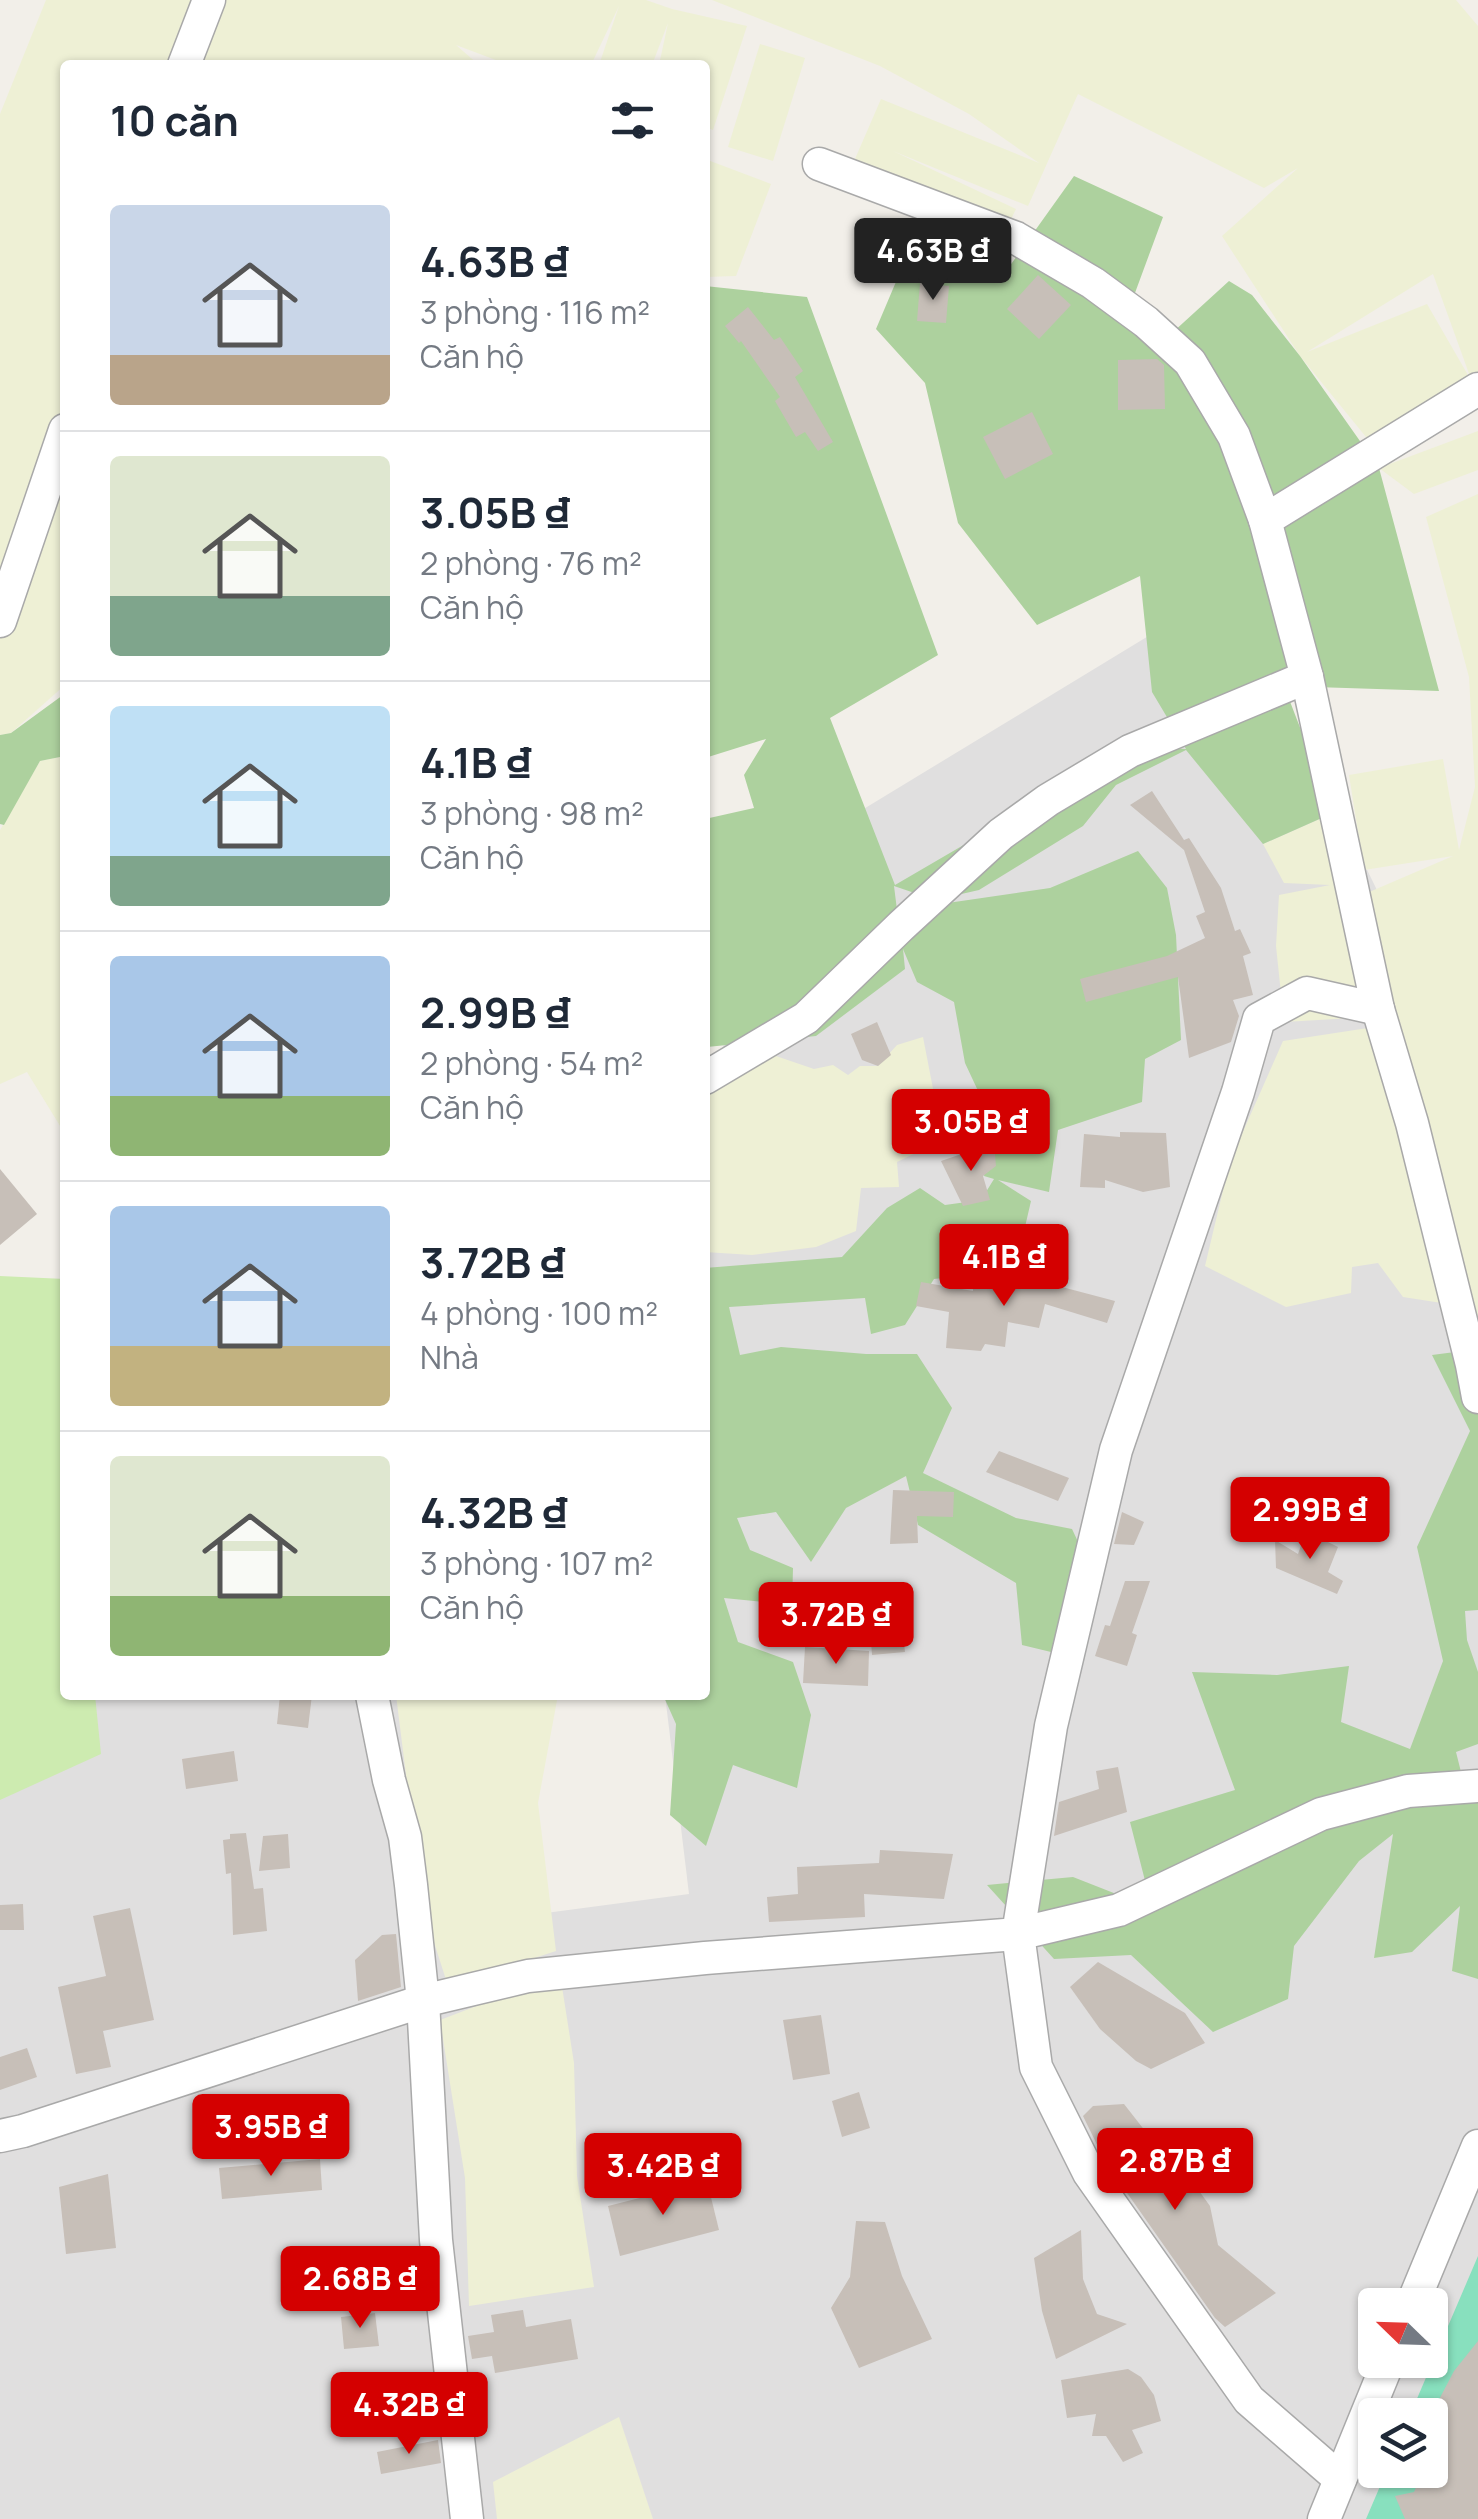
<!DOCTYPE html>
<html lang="vi">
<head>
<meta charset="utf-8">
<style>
  :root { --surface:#fff; --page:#f2f2f3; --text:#1f2937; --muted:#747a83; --line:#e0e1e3; --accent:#d40000 }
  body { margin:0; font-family:Manrope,sans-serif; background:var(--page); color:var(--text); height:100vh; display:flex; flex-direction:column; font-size:38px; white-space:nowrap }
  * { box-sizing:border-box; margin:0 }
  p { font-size:32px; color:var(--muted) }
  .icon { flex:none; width:55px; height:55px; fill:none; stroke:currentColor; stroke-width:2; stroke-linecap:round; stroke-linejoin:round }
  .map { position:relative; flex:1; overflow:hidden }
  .panel { position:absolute; left:60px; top:60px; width:650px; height:1640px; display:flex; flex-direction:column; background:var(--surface); border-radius:10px; box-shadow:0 2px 8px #0004 }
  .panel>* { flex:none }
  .needle { width:65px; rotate:293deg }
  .buttons { position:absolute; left:1358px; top:2288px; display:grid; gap:20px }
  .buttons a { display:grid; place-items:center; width:90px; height:90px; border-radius:10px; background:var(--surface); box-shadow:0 2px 8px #0004; font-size:50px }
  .price { position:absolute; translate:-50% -85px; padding:0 22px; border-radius:10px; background:var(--accent); color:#fff; font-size:32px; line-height:65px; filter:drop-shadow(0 2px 5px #0008) }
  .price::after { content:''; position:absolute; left:50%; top:60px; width:30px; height:22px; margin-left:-15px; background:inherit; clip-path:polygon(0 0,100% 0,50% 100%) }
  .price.on { background:#222; color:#fff }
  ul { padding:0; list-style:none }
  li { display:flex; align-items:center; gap:30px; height:250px; padding:0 50px }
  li+li { border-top:2px solid var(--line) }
  li span { display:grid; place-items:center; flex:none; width:280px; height:200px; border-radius:10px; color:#555 }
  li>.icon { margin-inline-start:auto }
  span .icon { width:120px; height:120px; fill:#fffc; stroke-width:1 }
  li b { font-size:42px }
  h2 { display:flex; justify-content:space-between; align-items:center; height:120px; padding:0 50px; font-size:42px }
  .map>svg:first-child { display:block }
</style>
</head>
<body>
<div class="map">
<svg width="1478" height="2519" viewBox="0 0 1478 2519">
  <rect width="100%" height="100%" fill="#f2efe9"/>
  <path fill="#e0dfdf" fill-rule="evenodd" d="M 1229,587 L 1478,1097 L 1478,2519 L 0,2519 L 0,1448 L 65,1695 L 412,1695 L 500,1919 L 689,1894 L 665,1695 L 705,1695 L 705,1091 L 806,844 ZM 1375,2305 L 1430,2305 L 1430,2360 L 1375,2360 ZM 1375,2415 L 1430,2415 L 1430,2470 L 1375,2470 Z"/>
  <g fill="#eef0d5" fill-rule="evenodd">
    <polygon points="46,0 646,0 672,9 747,26 713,130 705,127 705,65 659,65 668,23 652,65 599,65 619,6 591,65 509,65 456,45 479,65 65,65 65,403 47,469 65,430 65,685 11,733 0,735 0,114"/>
    <path d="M 712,0 L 1456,0 L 1478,26 L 1478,389 L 1375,448 L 1300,356 L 1222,236 L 1298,168 L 1264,188 L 1078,94 L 1028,206 L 893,151 L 1016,209 L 994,255 L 845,182 L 881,99 L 1039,163 L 969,114 L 880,66 ZM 1433,274 L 1472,382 L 1427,304 L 1307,352 Z"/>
    <polygon points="760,44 805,58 773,161 728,147"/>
    <polygon points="705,159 771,184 736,276 705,277"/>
    <polygon points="1478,431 1478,470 1414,494 1379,468"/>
    <polygon points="1478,494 1478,1339 1448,1304 1403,1297 1378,1263 1352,1267 1351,1293 1286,1307 1205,1266 1230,1161 1283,1041 1394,1024 1360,896 1453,856 1364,870 1349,775 1443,759 1459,850 1475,787 1469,677 1426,517"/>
    <polygon points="65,756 65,1134 27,1072 0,1084 0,830 40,761"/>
    <polygon points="1333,813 1370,1017 1284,1022 1276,946 1279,895 1330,885 1284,883 1263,844"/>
    <polygon points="923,1037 941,1130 934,1144 897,1162 899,1187 861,1188 856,1231 816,1247 752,1255 705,1252 705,1061 773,1055 814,1069 833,1065 848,1075 860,1066 878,1066 897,1045"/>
    <polygon points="396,1695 558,1695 538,1803 556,1951 448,1986 432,1936 413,1831"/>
    <polygon points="560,1974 574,2063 577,2176 594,2287 469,2306 465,2178 440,2020"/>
    <polygon points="619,2417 653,2519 497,2519 493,2482"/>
  </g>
  <polygon fill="#cdebb0" points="0,1276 65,1279 65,1695 95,1695 101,1754 0,1800"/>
  <g fill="#add19e">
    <polygon points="1074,176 1163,217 1132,301 1172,333 1229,281 1252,295 1300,356 1379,468 1439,691 1284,686 1333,813 1263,844 1186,750 1116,785 1083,826 979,890 935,900 894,886 901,942 927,906 1050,888 1138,851 1167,888 1176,935 1181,1040 1145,1059 1142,1102 1058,1130 1049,1192 998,1180 1031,1201 1015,1270 934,1279 905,1325 871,1334 865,1298 729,1307 740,1355 781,1347 866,1354 917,1354 952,1408 923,1473 1016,1518 1072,1529 1098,1584 1080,1659 1022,1645 1016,1583 918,1525 906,1476 846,1508 811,1562 776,1512 737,1518 750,1550 793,1568 792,1605 724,1598 738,1642 793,1662 811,1715 797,1788 733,1765 706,1846 670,1815 676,1724 663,1695 705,1695 705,1268 842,1257 887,1208 920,1188 945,1205 981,1200 994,1179 984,1176 994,1125 965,1063 954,1002 917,982 903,949 905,969 816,1036 707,1047 705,1042 705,819 754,808 744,775 766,739 705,758 705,286 807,297 938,655 830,718 895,885 1109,760 1154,747 1186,749 1152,692 1140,576 1037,625 958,523 925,383 876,329 912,244 1009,267"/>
    <polygon points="63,695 65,695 65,756 40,761 4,825 0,824 0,735 11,733"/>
    <polygon points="1478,1349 1478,1610 1465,1611 1467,1640 1478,1672 1478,1744 1456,1752 1467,1796 1478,1793 1478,1979 1452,1971 1460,1906 1412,1952 1374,1958 1393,1834 1359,1861 1294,1946 1288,1999 1213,2032 1131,1955 1054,1959 987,1885 1073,1877 1152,1908 1130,1822 1235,1790 1192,1672 1277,1675 1349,1666 1341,1722 1410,1749 1443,1661 1417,1547 1470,1431 1432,1355"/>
  </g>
  <polygon fill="#88e0be" points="1478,2256 1478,2519 1366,2519 1387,2470 1430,2470 1430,2415 1410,2415"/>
  <g fill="#c7bfb8">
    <polygon points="1038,275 1071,305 1039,339 1007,309"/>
    <polygon points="920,283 949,286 946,323 917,321"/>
    <polygon points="748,307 774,340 780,337 803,371 795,377 833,442 818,451 805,432 796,437 775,401 780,397 741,341 739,343 725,326"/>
    <polygon points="1157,359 1164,365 1165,409 1118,410 1118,360"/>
    <polygon points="1032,412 1053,454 1005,479 983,437"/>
    <polygon points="1152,791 1184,840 1189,838 1221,888 1235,931 1240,929 1251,953 1243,956 1253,995 1233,1000 1239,1016 1231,1042 1189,1058 1178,977 1086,1002 1080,979 1167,956 1205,938 1196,916 1205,912 1184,850 1130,805"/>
    <polygon points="877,1022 891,1055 878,1066 862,1060 851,1034"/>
    <polygon points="1120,1132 1166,1133 1170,1187 1143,1192 1105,1180 1105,1188 1080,1187 1084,1134 1120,1137"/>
    <polygon points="994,1143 996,1166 983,1176 990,1200 963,1206 941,1161"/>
    <polygon points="0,1169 37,1214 0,1245"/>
    <polygon points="1028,1278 1115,1301 1107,1323 1045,1304 1039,1328 1008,1322 1005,1347 985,1344 981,1351 946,1348 949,1312 916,1306 921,1282 973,1291 973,1284 1024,1287"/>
    <polygon points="999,1451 1069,1478 1058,1501 986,1472"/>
    <polygon points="893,1490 954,1492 953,1517 917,1516 918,1543 890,1544"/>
    <polygon points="1122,1512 1144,1522 1134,1545 1114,1544"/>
    <polygon points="1306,1531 1338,1547 1328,1572 1343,1581 1337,1594 1276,1568 1275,1540 1298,1554"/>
    <polygon points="1125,1581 1150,1581 1132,1633 1137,1635 1127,1666 1095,1656 1105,1625 1110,1626"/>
    <polygon points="902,1625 905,1652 872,1655 870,1629"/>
    <polygon points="805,1647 869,1651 868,1686 803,1683"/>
    <polygon points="280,1695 312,1695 308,1728 277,1724"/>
    <polygon points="234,1751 238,1781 186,1789 182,1759"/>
    <polygon points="1118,1767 1127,1812 1054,1836 1059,1802 1099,1789 1096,1771"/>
    <polygon points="246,1833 254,1889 263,1888 267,1931 233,1935 231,1873 226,1874 223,1840 230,1839 230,1834"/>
    <polygon points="288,1834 290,1868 259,1871 263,1836"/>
    <polygon points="880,1850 953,1854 944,1899 864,1894 865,1917 769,1922 767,1897 798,1894 797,1867 879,1863"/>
    <polygon points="23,1904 24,1930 0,1930 0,1905"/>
    <polygon points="130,1908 154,2020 103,2031 111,2067 76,2074 58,1987 106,1976 93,1916"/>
    <polygon points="396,1934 401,1987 358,2001 355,1960 382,1935"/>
    <polygon points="1098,1962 1185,2013 1205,2043 1151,2069 1136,2061 1100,2029 1070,1987"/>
    <polygon points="821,2015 830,2074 793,2080 783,2020"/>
    <polygon points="27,2048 37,2077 0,2090 0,2057"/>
    <polygon points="859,2092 870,2128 842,2137 832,2101"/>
    <polygon points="1124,2104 1153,2141 1176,2159 1210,2206 1218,2245 1276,2293 1225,2327 1215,2318 1106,2163 1083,2116 1093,2106"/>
    <polygon points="320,2159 322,2190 222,2199 219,2168"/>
    <polygon points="108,2174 116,2248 66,2254 59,2187"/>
    <polygon points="707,2181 719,2230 620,2256 608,2206"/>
    <polygon points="856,2221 885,2222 902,2276 932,2339 859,2368 831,2308 850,2277"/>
    <polygon points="1081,2230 1083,2279 1097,2314 1127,2324 1056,2359 1042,2311 1034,2258"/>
    <polygon points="523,2310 526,2327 571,2319 578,2359 495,2373 492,2356 472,2359 468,2336 494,2332 491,2315"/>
    <polygon points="375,2313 379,2346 344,2349 341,2317"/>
    <polygon points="1478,2341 1478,2519 1405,2519 1395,2496 1414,2492 1424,2470 1430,2470 1433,2411 1454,2371"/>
    <polygon points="1128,2369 1141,2377 1154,2395 1161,2421 1132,2430 1143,2453 1123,2462 1106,2436 1092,2436 1096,2414 1067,2418 1061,2380"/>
    <polygon points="438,2440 441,2463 381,2474 377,2452"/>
  </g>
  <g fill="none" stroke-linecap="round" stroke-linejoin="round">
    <defs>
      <g id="minor">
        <polyline points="184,65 209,0"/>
        <polyline points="819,164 1016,238 1093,283 1146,322 1190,362 1234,436 1265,520"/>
        <polyline points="0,621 65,430"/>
        <polyline points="1378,1009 1412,1123 1472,1365 1478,1397"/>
        <polyline points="705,1078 806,1018 901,926 1001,834 1048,800 1130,751 1307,677"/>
        <polyline points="372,1695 389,1780 405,1837 411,1885 423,2001 436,2240 467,2519"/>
        <polyline points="0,2136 23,2131 423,2001 528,1976 705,1958 1018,1934 1051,1726 1116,1450 1238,1092 1259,1019 1307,993 1378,1009 1307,677 1265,520 1478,389"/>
        <polyline points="1412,2305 1478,2146"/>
        <polyline points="1340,2479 1249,2400 1089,2173 1036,2067 1018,1934 1119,1910 1321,1814 1408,1791 1478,1786"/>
        <polyline points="1324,2519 1389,2360"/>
      </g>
    </defs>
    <use href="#minor" stroke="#a9a9a9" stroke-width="35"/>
    <use href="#minor" stroke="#fff" stroke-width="32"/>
  </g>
</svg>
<div class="buttons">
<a><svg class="needle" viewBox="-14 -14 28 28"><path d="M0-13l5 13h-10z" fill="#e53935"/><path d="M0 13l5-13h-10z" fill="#747a83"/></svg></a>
<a><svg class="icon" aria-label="layers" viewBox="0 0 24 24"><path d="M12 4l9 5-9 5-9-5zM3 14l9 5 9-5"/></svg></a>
</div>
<b class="price on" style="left:933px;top:303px">4.63B ₫</b>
<b class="price" style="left:971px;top:1174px">3.05B ₫</b>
<b class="price" style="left:1004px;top:1309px">4.1B ₫</b>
<b class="price" style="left:1310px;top:1562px">2.99B ₫</b>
<b class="price" style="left:836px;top:1667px">3.72B ₫</b>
<b class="price" style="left:271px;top:2179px">3.95B ₫</b>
<b class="price" style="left:1175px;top:2213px">2.87B ₫</b>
<b class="price" style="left:663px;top:2218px">3.42B ₫</b>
<b class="price" style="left:360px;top:2331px">2.68B ₫</b>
<b class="price" style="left:409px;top:2457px">4.32B ₫</b>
<section class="panel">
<h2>10 căn<svg class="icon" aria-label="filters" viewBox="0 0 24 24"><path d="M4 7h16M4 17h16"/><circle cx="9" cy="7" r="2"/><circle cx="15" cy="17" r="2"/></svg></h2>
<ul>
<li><span style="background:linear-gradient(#c9d6e8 75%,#b9a48a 0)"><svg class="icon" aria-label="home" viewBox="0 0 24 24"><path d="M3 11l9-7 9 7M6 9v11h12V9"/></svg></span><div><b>4.63B ₫</b><p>3 phòng · 116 m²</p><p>Căn hộ</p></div></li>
<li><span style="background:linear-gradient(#dfe7d0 70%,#7fa58c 0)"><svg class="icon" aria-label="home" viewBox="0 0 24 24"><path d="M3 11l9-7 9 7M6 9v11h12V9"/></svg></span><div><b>3.05B ₫</b><p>2 phòng · 76 m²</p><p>Căn hộ</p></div></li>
<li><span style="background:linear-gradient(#bfe0f5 75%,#7fa58c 0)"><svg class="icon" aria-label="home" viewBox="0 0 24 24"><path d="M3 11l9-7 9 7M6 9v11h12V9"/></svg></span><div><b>4.1B ₫</b><p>3 phòng · 98 m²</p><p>Căn hộ</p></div></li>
<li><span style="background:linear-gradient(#a9c7e8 70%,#8fb573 0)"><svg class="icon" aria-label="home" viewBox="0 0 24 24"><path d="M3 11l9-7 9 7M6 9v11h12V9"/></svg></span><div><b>2.99B ₫</b><p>2 phòng · 54 m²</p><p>Căn hộ</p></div></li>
<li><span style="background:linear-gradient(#a9c7e8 70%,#c2b280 0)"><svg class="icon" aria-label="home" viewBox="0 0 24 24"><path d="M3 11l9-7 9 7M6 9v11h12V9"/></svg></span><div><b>3.72B ₫</b><p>4 phòng · 100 m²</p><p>Nhà</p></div></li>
<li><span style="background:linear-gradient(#dfe7d0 70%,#8fb573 0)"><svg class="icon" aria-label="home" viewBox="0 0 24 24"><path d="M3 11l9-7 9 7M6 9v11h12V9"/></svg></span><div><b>4.32B ₫</b><p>3 phòng · 107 m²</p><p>Căn hộ</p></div></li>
</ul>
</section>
</div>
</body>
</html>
